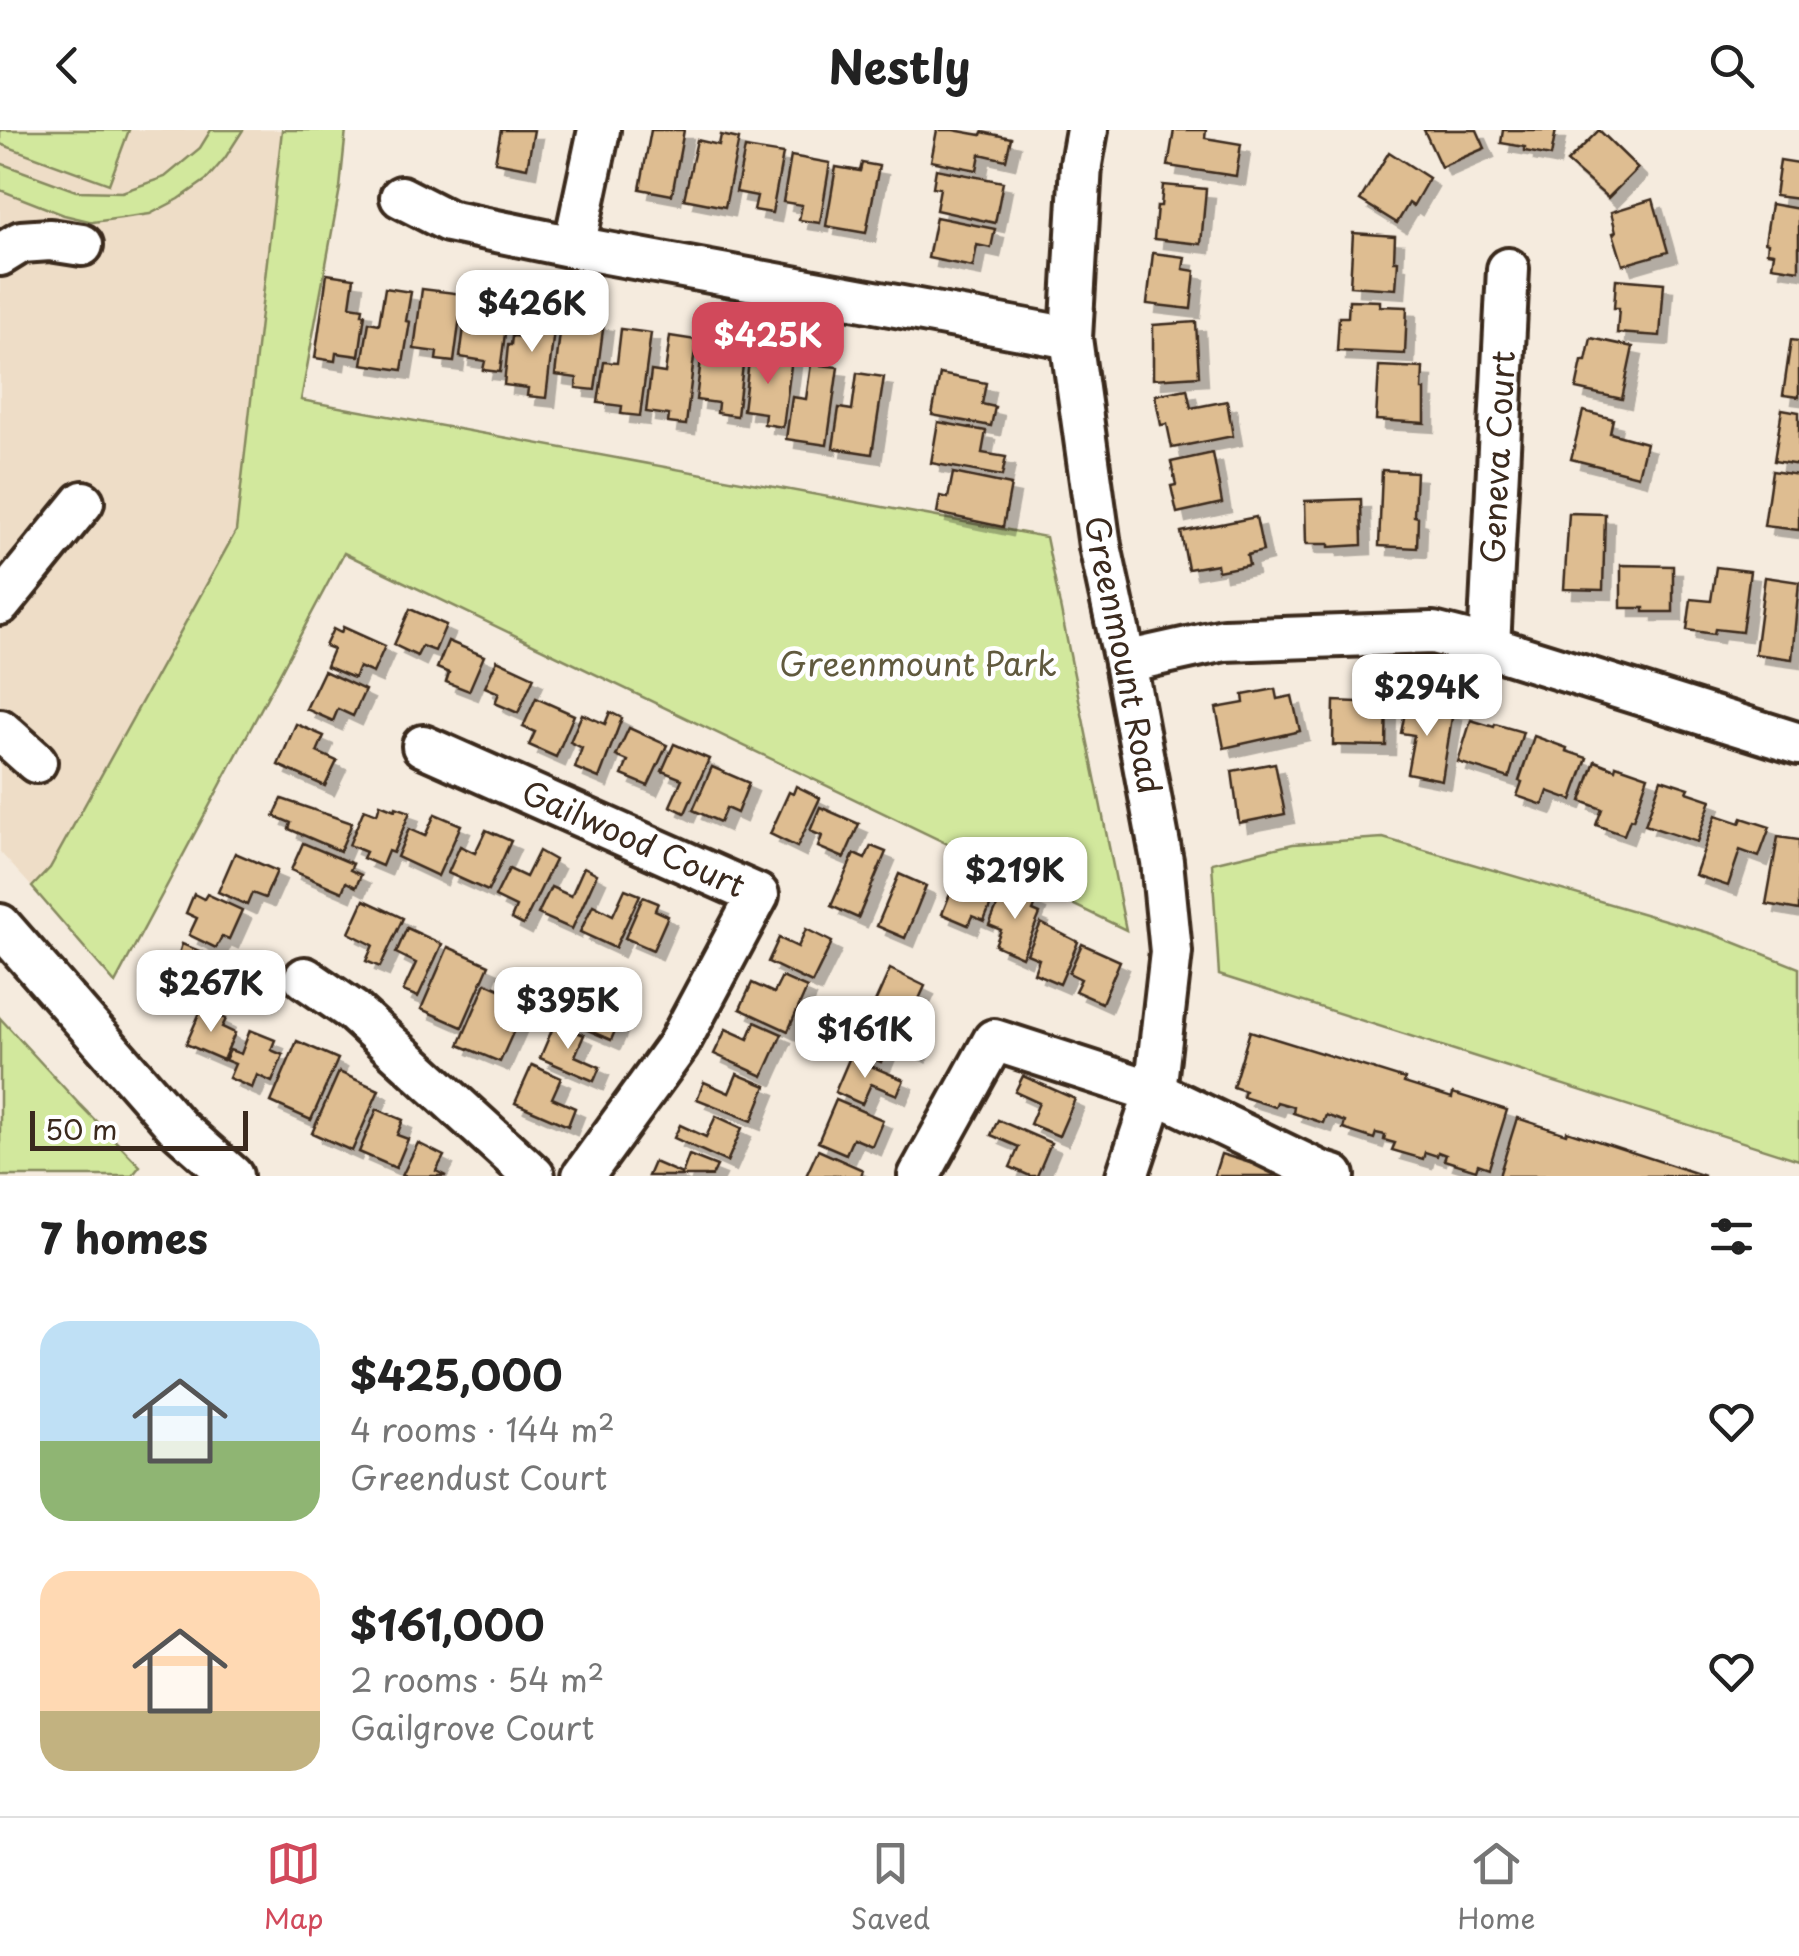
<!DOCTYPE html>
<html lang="en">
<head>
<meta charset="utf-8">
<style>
  :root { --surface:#fff; --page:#f2f2f2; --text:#222; --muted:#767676; --line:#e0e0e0; --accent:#d1495b }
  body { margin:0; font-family:"Playpen Sans",sans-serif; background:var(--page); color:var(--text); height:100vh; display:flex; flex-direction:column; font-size:38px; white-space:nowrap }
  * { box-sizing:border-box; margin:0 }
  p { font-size:32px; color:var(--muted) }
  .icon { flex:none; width:55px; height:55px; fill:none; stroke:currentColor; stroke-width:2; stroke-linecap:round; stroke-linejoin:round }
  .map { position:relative; height:1046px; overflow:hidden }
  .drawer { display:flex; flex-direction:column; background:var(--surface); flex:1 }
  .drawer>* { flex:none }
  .scale { position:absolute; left:30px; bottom:25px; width:218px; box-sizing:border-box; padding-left:10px; border:5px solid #3b2a1e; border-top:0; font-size:28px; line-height:35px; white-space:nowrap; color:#3b2a1e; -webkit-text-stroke:8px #fff; paint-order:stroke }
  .price { position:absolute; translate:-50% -85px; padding:0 22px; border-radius:20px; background:#fff; color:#222; font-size:32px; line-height:65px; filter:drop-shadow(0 2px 5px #0008) }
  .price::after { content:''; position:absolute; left:50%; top:60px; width:30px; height:22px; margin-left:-15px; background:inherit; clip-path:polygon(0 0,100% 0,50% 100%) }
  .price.selected { background:var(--accent); color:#fff }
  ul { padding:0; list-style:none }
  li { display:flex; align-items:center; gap:30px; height:250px; padding:0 40px }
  li span { display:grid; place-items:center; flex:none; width:280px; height:200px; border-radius:30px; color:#555 }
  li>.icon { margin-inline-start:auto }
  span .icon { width:120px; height:120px; fill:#fffc; stroke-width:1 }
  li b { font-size:42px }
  h2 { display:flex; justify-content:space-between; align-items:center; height:120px; padding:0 40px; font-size:42px }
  header { display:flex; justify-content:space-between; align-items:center; height:130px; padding:0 40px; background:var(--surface); font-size:45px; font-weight:700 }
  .dock { display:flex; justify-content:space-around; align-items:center; height:140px; border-top:2px solid var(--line); background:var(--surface); font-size:28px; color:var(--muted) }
  .dock a { display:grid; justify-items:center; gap:5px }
  .dock .selected { color:var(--accent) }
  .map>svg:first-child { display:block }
</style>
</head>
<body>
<header><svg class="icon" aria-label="back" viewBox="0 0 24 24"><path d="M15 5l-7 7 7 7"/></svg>Nestly<svg class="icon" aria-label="search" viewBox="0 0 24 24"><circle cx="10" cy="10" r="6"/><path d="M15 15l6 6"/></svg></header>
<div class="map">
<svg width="1799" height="1046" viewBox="0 0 1799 1046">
  <defs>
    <filter id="shadow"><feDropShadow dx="9" dy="9" stdDeviation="0" flood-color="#0004"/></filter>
  </defs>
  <rect width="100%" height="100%" fill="#f5ebde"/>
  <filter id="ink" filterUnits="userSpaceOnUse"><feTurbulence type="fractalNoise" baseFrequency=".01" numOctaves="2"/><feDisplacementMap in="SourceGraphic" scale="20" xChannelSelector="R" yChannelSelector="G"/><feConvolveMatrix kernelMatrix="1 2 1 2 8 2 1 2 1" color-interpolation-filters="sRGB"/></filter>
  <g filter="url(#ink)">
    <polygon fill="#eeddc7" points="0,0 282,0 236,401 50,738 32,757 0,722"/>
    <g fill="#d2e89d" stroke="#86895e" stroke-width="2.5">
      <polygon points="0,0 129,0 109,54 0,14"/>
      <polygon points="211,0 243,0 225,28 206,50 179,69 150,84 93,92 64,85 0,60 0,33 76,61 122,62 165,47 200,18"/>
      <polygon points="282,0 346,0 340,58 301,270 1046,407 1126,800 344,423 115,853 32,757 50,738 236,401"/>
      <polygon points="1383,708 1713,804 1799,838 1799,1030 1219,845 1212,733 1293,714"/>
      <polygon points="0,888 80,975 140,1036 132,1046 0,1046"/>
    </g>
    <g fill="#debd91" stroke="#3b2a1e" stroke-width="2.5" filter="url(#shadow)">
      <polygon points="501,0 534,0 527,38 495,32"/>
      <polygon points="651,0 684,0 672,65 640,59"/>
      <polygon points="937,0 953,0 981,5 982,2 1011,8 1006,30 980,24 977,40 931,31"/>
      <polygon points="1174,0 1206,0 1205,8 1241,14 1236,46 1168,36"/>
      <polygon points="1424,0 1477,0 1485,18 1441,37"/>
      <polygon points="1503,0 1556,0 1551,26 1525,21 1525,17 1501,13"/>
      <polygon points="1599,0 1638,38 1608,68 1567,32"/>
      <polygon points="721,5 739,9 725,77 684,69 697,10 719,15"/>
      <polygon points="745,18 783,24 772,83 754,80 757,66 736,62"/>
      <polygon points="1389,22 1429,48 1413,76 1409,73 1397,93 1360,70"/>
      <polygon points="791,26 830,33 820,93 799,90 802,75 783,72"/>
      <polygon points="1780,30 1799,33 1799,69 1775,66"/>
      <polygon points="862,33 879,36 866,103 826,96 836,37 860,41"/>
      <polygon points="936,39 1003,52 995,93 936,80 940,58 933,57"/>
      <polygon points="1163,55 1206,59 1201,114 1154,109 1157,76 1161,76"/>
      <polygon points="1653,69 1668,122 1623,135 1613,103 1616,102 1611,82"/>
      <polygon points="1771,74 1799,79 1799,140 1772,136 1774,123 1767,122 1768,113 1765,112"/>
      <polygon points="936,87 995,99 991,118 977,115 973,137 928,128"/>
      <polygon points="1353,103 1395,106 1394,131 1398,131 1396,159 1350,156"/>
      <polygon points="1153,123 1185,127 1183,139 1195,141 1191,179 1147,174"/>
      <polygon points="327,144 354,148 350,176 363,178 362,184 365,184 359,226 336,223 335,231 315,228"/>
      <polygon points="1616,149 1664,153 1660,206 1617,203 1619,178 1614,178"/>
      <polygon points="385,158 411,162 406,191 410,192 402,240 362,234 369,192 379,194"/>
      <polygon points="422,159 463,164 454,232 436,230 437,222 414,219"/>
      <polygon points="468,168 509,173 500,242 483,240 485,231 460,227"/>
      <polygon points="1349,170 1380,171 1380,176 1407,177 1405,224 1337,221 1339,187 1348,187"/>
      <polygon points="528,179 556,183 546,268 527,266 528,258 504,255 508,215 511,215 512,206 524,207"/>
      <polygon points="562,186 604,192 595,260 576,258 577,248 555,245"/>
      <polygon points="1196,192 1199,246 1153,249 1153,195"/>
      <polygon points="621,199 651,203 640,286 621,284 622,276 598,273 604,232 617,233"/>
      <polygon points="670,206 696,210 686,295 668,293 669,285 646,282 651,241 665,243"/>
      <polygon points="1591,208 1633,217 1622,269 1576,259 1582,231 1586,231"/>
      <polygon points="1791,210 1799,211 1799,267 1783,265"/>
      <polygon points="703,213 745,218 737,286 717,283 718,273 696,270"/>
      <polygon points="750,223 792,228 783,297 764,294 765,283 743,280"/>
      <polygon points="811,234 838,237 827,315 786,309 792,267 806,269"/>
      <polygon points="1379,236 1423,238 1422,260 1425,260 1425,293 1376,290"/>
      <polygon points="857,243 884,247 872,324 833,318 839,278 852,280"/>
      <polygon points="940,244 986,253 982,274 995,277 991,296 932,285"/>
      <polygon points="1187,259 1191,278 1227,271 1233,306 1172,318 1167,294 1161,295 1155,265"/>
      <polygon points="1782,279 1799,282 1799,335 1774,331"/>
      <polygon points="1583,281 1613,289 1610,303 1646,313 1638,346 1571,329"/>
      <polygon points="938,292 986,301 982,323 1006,327 1002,346 931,333"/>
      <polygon points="1213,323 1222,373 1177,383 1171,356 1176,355 1171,332"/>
      <polygon points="1382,340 1416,342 1414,386 1418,387 1417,418 1379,416"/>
      <polygon points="1772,341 1799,345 1799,400 1764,396"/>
      <polygon points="953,343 1011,355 1003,397 937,383 940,366 948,368"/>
      <polygon points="1361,369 1362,415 1329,417 1329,414 1306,414 1305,371"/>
      <polygon points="1569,383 1605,384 1603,460 1564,459"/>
      <polygon points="1256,387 1263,421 1247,425 1249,435 1218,441 1217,434 1188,439 1181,402"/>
      <polygon points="1621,435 1673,436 1673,482 1644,482 1644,478 1621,478"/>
      <polygon points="1716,437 1750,441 1742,502 1715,499 1714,504 1687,500 1691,469 1711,471"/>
      <polygon points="1765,447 1799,452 1792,529 1755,524"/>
      <polygon points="410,479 446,495 435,521 422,516 417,526 394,515"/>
      <polygon points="343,497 385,516 373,543 359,537 354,548 326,536 333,519 325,516 333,499 341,503"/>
      <polygon points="448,511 484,526 469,561 446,552 449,543 437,538"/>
      <polygon points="497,530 534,547 518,583 495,573 499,563 485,557"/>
      <polygon points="324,541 365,560 353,586 338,579 333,591 306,579"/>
      <polygon points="1275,559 1277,569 1292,566 1300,601 1224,618 1216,578 1244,573 1243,565"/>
      <polygon points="536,568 574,585 556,627 529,615 535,602 523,597"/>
      <polygon points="1359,568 1387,569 1386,616 1333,615 1334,571 1358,572"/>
      <polygon points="1407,572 1453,581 1442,650 1407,643 1414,605 1401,603"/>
      <polygon points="610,582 622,588 599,648 575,638 582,618 570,612 582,584 605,594"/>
      <polygon points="1471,590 1494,597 1495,594 1523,602 1509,648 1458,632"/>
      <polygon points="296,594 324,606 317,622 337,631 325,656 278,635"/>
      <polygon points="629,598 667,615 648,656 622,645 628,631 616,626"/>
      <polygon points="1534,606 1567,618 1566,621 1587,628 1572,670 1548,661 1543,675 1517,666 1522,652 1519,651"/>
      <polygon points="674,614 709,629 685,683 670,676 682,649 662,641"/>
      <polygon points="1595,631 1615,639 1616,635 1648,646 1633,690 1630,689 1624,705 1596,695 1602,679 1581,671"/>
      <polygon points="1275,633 1285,684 1239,693 1232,641"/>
      <polygon points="712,637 749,653 737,683 726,678 720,692 693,680"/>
      <polygon points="1661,649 1689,658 1687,662 1711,670 1697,712 1645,695"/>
      <polygon points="796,656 820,668 797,717 770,704 789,662 793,664"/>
      <polygon points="282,669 352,693 340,721 289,699 291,693 274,686"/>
      <polygon points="380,674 395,680 396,677 410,682 393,723 388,721 382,736 363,728 366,722 349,715 364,679 377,684"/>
      <polygon points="820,677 859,694 844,728 818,717 822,706 810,701"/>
      <polygon points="435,684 461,695 438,746 397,727 409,699 425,706"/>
      <polygon points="1716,685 1740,693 1742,688 1770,697 1759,727 1740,720 1728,756 1695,745"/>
      <polygon points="486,700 511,711 488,761 448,743 460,716 475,723"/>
      <polygon points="1778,707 1799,710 1799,780 1766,774"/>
      <polygon points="303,713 353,734 350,740 361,745 356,757 346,752 342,762 291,740"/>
      <polygon points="871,716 886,722 858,788 831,776 854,724 865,729"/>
      <polygon points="539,721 555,730 523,795 511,789 516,777 495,767 509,739 526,747"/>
      <polygon points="235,723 277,741 265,768 252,763 247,775 218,762"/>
      <polygon points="584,737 597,744 572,799 538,784 551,757 571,766"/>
      <polygon points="899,744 926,756 905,808 877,796"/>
      <polygon points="956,749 995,764 984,791 972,786 968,795 942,784"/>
      <polygon points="1005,758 1037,771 1033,781 1040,784 1022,827 995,815 1001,800 989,795"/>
      <polygon points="625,759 640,765 615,818 580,802 593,775 613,785"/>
      <polygon points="194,764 204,769 207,764 242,780 229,809 222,806 216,818 189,805 197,788 186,783"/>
      <polygon points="643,767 658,773 655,780 668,786 653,820 625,808"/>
      <polygon points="364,770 403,788 380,837 366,831 373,815 349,803"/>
      <polygon points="1041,793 1078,812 1060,854 1034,843 1039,829 1027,824"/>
      <polygon points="407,798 442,814 418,867 403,861 416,833 396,823"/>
      <polygon points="806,799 832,812 812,853 768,832 779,808 798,817"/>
      <polygon points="182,814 209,825 205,838 215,842 205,868 163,852 174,826 178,827"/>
      <polygon points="1082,814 1120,831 1102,873 1075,861 1081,849 1069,843"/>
      <polygon points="448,817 489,835 462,897 421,879"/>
      <polygon points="890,839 925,856 913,882 905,878 899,891 872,879"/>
      <polygon points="566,842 629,869 611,910 548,883"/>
      <polygon points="782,847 807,858 788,901 740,879 752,853 774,863"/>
      <polygon points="486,853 527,871 500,932 459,915"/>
      <polygon points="202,878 226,889 222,897 235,903 223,930 186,914"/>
      <polygon points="868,885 923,909 917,923 890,911 881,932 853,920"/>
      <polygon points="755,892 782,904 763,946 714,924 726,899 748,909"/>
      <polygon points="555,893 584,905 575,926 600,937 594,951 540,928"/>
      <polygon points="250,900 275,910 271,920 283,925 272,952 257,945 252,958 229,948 235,934 225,930 230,920 241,924"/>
      <polygon points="1250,901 1405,949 1404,953 1452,968 1453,963 1507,980 1489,1038 1478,1034 1476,1040 1444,1030 1446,1025 1438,1022 1437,1026 1425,1022 1423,1029 1392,1020 1395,1013 1384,1010 1385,1005 1376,1003 1374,1009 1343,999 1345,992 1326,985 1323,993 1293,983 1294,977 1277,972 1275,977 1243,967 1245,961 1233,957"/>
      <polygon points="297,911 338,929 311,990 271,972"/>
      <polygon points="850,927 904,950 897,965 871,954 862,974 835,962"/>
      <polygon points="532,935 561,948 552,968 575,978 568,996 515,973"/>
      <polygon points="339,942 379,960 352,1021 312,1003"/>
      <polygon points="737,944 766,956 752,991 697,969 704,952 729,963"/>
      <polygon points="1023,946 1075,969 1059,1006 1030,994 1039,973 1015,962"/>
      <polygon points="836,970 883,990 872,1016 853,1008 846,1024 818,1012"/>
      <polygon points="377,979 403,990 397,1005 408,1009 396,1038 359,1022"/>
      <polygon points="716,986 742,998 727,1032 674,1008 680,995 706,1007"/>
      <polygon points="1517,988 1566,1004 1567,1001 1705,1046 1499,1046"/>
      <polygon points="998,990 1051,1013 1037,1046 1030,1046 1010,1037 1019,1017 991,1005"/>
      <polygon points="418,1013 444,1026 436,1041 446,1046 402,1046"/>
      <polygon points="818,1020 863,1040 861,1046 806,1046"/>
      <polygon points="1221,1024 1276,1041 1274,1046 1214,1046"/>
      <polygon points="689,1025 717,1036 712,1046 648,1046 654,1032 682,1044"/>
    </g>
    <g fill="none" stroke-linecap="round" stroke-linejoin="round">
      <defs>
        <g id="minor">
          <path id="s1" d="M 1087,0 L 1081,34 L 1071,208 L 1100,416 L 1125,532 L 1162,731 L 1171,822 L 1155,962 L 1127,1046"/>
          <polyline points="401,67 448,91 574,117 1071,208"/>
          <polyline points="574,117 599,0"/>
          <polyline points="0,125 21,112 50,110 82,115"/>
          <polyline points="0,474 83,372"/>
          <path id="s2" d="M 1489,517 L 1508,139"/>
          <polyline points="1125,532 1224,510 1433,503 1489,517 1799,614"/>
          <polyline points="0,600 36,632"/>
          <path id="s3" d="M 423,616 L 758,765 L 678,915 L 583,1046"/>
          <polyline points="0,795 179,999 232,1046"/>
          <polyline points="305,848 353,881 534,1046"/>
          <polyline points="919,1046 994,910 1155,962 1321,1042 1334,1046"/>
        </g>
      </defs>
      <use href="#minor" stroke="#3b2a1e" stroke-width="48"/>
      <use href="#minor" stroke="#fff" stroke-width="40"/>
    </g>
  </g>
  <g text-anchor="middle" stroke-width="9" stroke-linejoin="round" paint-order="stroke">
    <g font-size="32" fill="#3b2a1e" stroke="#fff">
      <text dy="11" stroke="none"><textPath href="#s2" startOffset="190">Geneva Court</textPath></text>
      <text dy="11" stroke="none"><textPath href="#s1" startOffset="530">Greenmount Road</textPath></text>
      <text dy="11" stroke="none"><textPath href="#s3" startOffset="230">Gailwood Court</textPath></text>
    </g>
    <g font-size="32" fill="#615a3e" stroke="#fff">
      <text x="918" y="546">Greenmount Park</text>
    </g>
  </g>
</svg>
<div class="scale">50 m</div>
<b class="price" style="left:532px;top:225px">$426K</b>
<b class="price selected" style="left:768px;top:257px">$425K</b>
<b class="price" style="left:1427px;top:609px">$294K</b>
<b class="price" style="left:1015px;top:792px">$219K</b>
<b class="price" style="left:211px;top:905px">$267K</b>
<b class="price" style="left:568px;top:922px">$395K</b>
<b class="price" style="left:865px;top:951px">$161K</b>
</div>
<section class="drawer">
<h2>7 homes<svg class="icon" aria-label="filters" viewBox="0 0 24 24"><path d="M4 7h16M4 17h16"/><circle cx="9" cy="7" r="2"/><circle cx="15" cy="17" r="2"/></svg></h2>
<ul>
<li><span style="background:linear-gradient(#bfe0f5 60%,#8fb573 0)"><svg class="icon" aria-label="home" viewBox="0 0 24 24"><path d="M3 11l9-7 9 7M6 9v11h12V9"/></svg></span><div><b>$425,000</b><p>4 rooms · 144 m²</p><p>Greendust Court</p></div><svg class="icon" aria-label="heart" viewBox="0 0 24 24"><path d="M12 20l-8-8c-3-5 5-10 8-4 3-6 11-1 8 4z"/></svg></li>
<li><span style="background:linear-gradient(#ffd9b3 70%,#c2b280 0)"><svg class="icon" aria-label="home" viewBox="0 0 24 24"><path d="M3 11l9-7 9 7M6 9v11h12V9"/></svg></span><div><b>$161,000</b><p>2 rooms · 54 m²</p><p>Gailgrove Court</p></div><svg class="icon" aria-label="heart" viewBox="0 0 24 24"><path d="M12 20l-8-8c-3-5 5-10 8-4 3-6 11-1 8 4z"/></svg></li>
</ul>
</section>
<nav class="dock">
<a class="selected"><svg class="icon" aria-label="map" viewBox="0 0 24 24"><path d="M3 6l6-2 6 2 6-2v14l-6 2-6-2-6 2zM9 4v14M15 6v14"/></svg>Map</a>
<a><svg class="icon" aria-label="saved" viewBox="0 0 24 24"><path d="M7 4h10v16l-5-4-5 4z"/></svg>Saved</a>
<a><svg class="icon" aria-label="home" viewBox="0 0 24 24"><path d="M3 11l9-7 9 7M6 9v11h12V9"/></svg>Home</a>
</nav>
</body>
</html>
